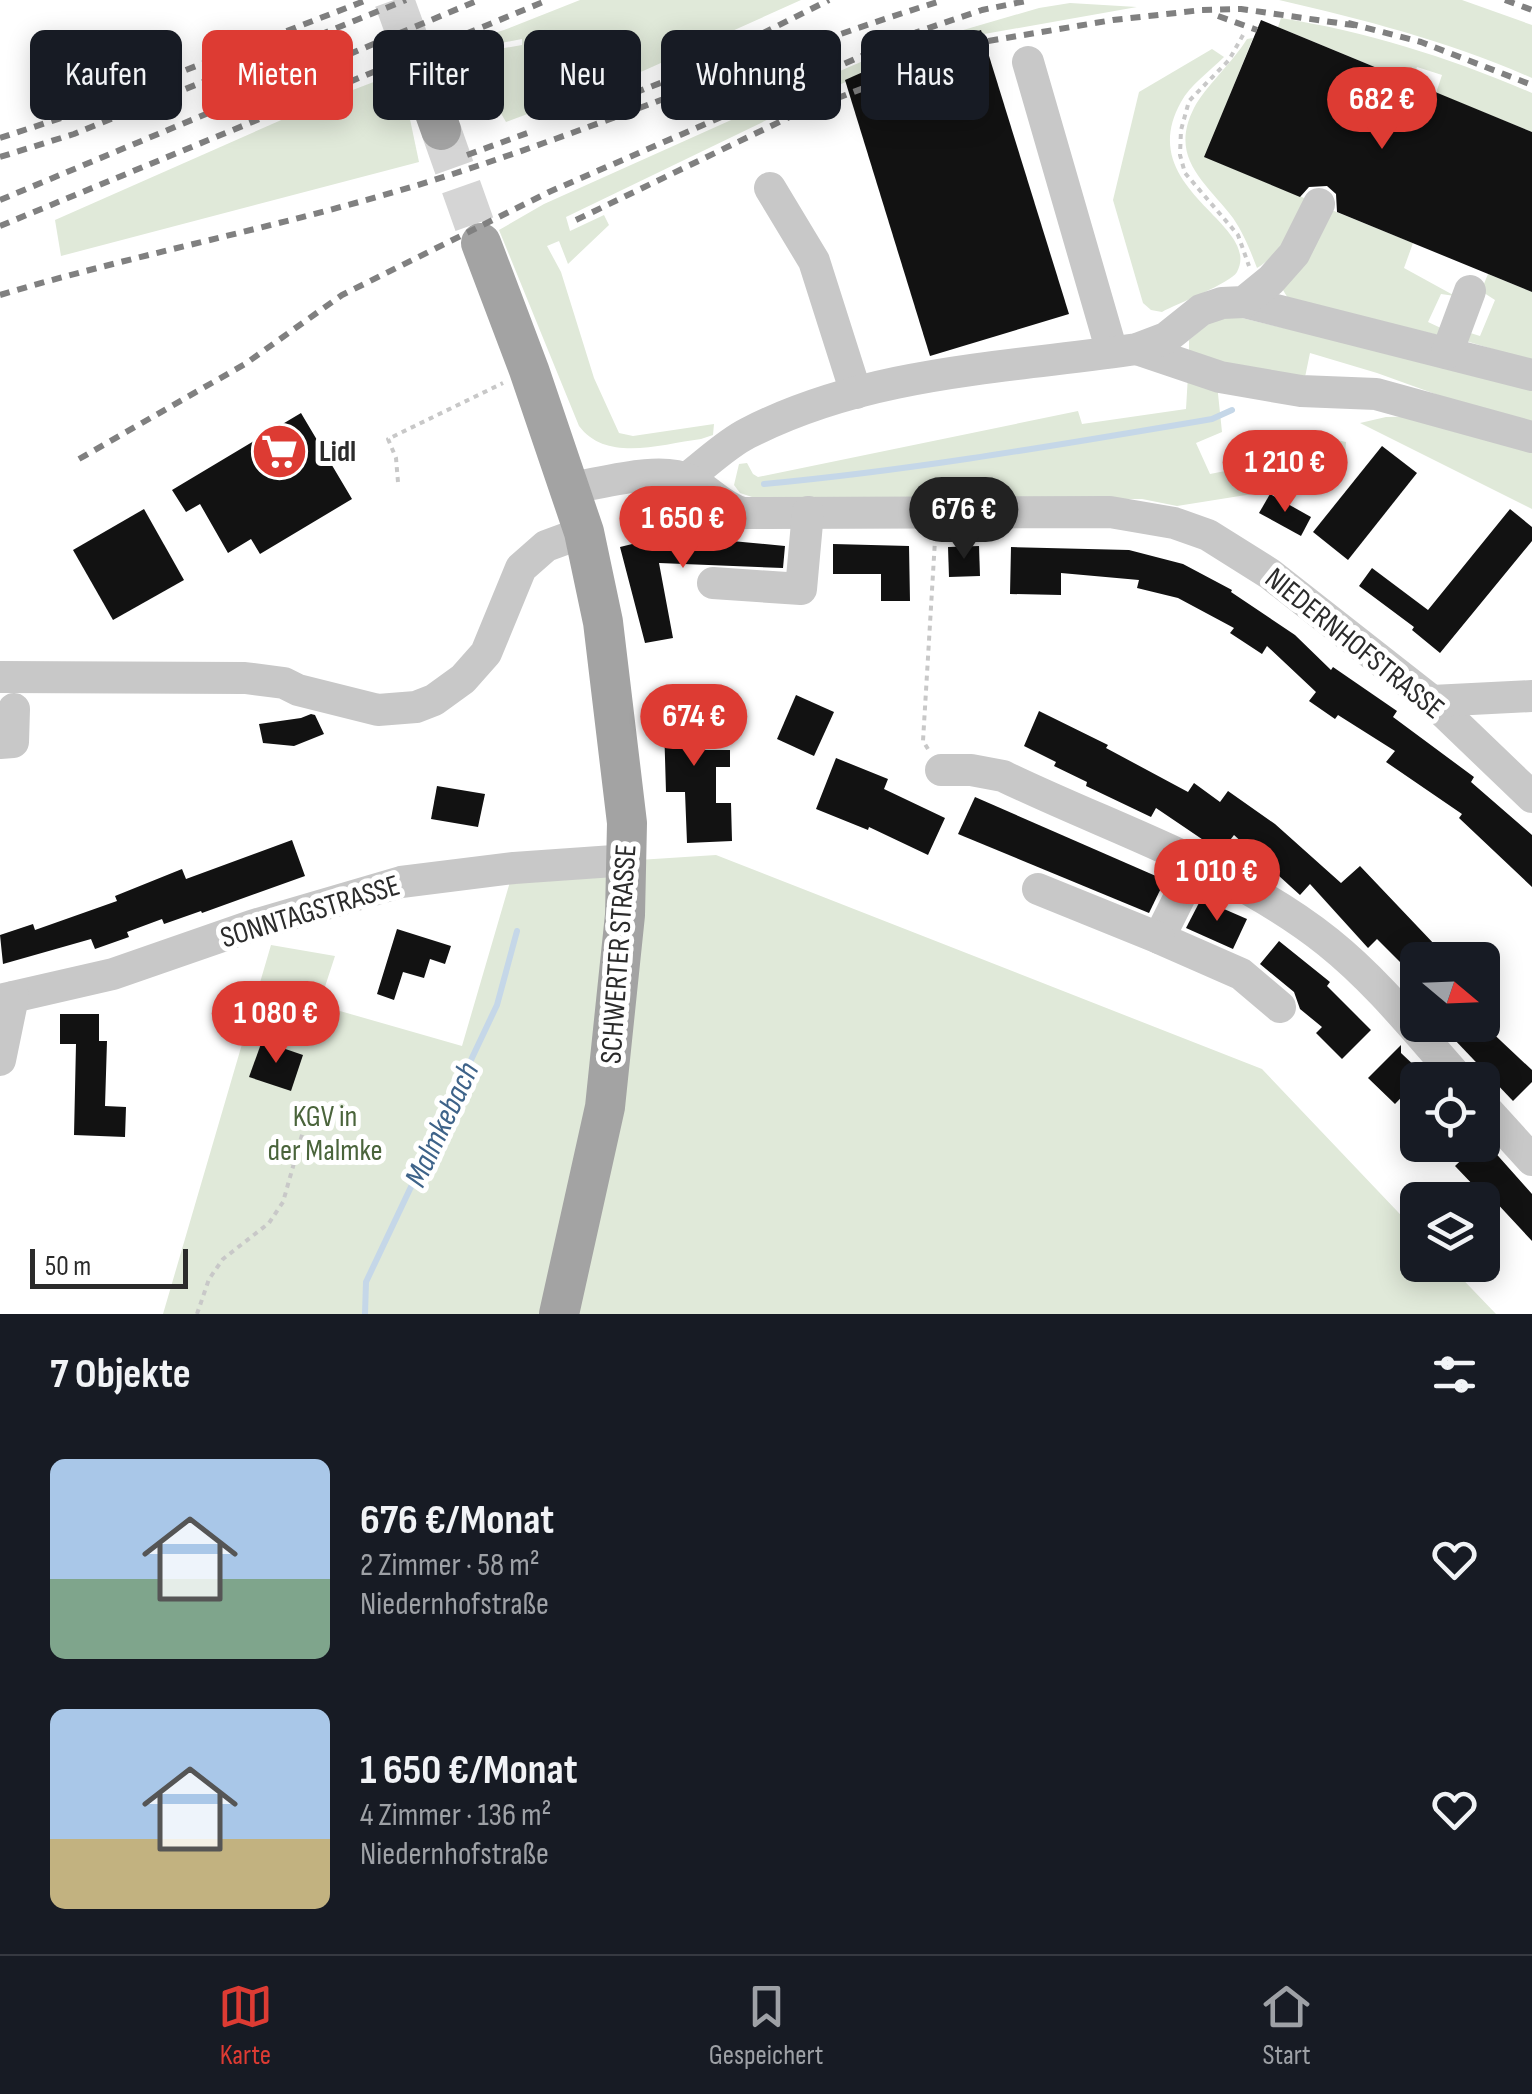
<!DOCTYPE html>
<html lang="de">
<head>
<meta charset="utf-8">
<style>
  :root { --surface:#171b24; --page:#242831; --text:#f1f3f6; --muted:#9ea1a6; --line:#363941; --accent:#dd3b33 }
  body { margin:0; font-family:"Sofia Sans Condensed",sans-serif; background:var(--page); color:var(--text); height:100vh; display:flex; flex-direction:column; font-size:38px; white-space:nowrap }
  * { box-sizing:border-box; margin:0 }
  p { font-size:32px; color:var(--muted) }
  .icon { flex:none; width:55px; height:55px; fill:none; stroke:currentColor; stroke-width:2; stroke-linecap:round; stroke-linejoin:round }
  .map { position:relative; height:1314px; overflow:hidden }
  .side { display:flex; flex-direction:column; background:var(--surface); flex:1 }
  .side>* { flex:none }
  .top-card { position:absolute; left:30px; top:30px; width:1000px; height:90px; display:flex; gap:20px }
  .needle { width:65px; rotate:109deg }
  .controls { position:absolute; left:1400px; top:942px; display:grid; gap:20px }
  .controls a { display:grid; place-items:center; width:100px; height:100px; border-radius:15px; background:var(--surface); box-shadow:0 5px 25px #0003; font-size:50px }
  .scale { position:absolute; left:30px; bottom:25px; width:158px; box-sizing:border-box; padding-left:10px; border:5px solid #2b2b2b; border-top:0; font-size:28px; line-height:35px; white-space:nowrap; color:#2b2b2b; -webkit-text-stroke:8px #fff; paint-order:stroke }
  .price { position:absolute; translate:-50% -85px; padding:0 22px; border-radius:35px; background:var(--accent); color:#fff; font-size:32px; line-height:65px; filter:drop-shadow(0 2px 5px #0008) }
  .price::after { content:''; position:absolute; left:50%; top:60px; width:30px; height:22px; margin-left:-15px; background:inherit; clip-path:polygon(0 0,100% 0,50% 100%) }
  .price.on { background:#222; color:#fff }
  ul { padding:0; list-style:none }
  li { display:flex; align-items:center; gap:30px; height:250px; padding:0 50px }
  li span { display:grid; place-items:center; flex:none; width:280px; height:200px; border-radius:15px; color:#555 }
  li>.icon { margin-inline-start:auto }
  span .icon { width:120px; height:120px; fill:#fffc; stroke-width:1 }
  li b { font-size:42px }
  h2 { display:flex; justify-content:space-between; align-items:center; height:120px; padding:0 50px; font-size:42px }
  .chip { padding:0 35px; border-radius:15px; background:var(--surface); box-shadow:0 5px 25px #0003; font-size:35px; line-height:90px }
  .chip.on { background:var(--accent); color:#fff }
  .tab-bar { display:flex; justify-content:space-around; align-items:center; height:140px; border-top:2px solid var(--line); background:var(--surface); font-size:28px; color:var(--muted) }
  .tab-bar a { display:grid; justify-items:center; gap:5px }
  .tab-bar .on { color:var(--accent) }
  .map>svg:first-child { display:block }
</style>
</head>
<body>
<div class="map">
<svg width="1532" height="1314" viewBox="0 0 1532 1314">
  <rect width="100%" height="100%" fill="#fff"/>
  <g fill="#e0e9d9">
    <polygon points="580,0 801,0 643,71 506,122 498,108 458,113 436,58 450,52 469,54 522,45 522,39 471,49 460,47 463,43 504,30"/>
    <path d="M 1279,0 L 1462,0 L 1532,25 L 1532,78 C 1450,42 1366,20 1279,0 Z"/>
    <polygon points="1070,3 1137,7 956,39 953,33 1039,8"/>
    <path d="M 1281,18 C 1368,32 1451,58 1532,93 L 1532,132 L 1436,93 L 1442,75 L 1417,67 L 1411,82 L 1278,27 Z"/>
    <path d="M 1253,38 L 1205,157 L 1309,200 C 1295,226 1283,252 1257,268 C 1250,250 1244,234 1233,218 C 1207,183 1168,159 1194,108 C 1205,87 1233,62 1247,39 Z"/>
    <path d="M 918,47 L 566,217 L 570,231 L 604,215 L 609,225 L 568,264 L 559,241 L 547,246 L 561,272 L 594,378 L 619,433 L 633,436 L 714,424 L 713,435 L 701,439 C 661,444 607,463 579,426 L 499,230 L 544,204 L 849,67 L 894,48 Z"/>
    <path d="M 1212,49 L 1224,57 C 1210,71 1190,85 1181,102 C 1132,190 1263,223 1237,272 C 1231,283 1176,304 1162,312 L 1151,310 L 1143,303 L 1113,200 L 1139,92 Z"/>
    <polygon points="400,72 419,162 61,256 55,220 329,99"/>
    <polygon points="1329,209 1413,243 1404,268 1455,296 1441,294 1428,322 1443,329 1438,335 1289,300 1283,290"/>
    <polygon points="1488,274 1532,292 1532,361 1466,341 1464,331 1480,336 1495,300 1481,291"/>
    <polygon points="1221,313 1532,387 1532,429 1377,373 1310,353 1304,382 1189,354 1189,340"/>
    <path d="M 1188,375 L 1217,384 L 1222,432 L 1196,443 L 1210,474 L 1311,454 L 1322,437 L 1346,442 L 1344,468 L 1265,492 L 1177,506 L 1142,499 L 998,499 C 972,492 942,490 917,499 L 761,500 L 740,493 L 734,485 L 739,464 L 747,463 L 753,474 L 758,477 L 1078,411 L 1082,424 L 1186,409 Z"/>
    <polygon points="1437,416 1532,445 1532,509 1360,423 1386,417"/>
    <polygon points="716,855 1262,1069 1417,1232 1418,1265 1449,1265 1496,1314 163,1314 271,945 335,956 319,1005 462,1046 514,868"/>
  </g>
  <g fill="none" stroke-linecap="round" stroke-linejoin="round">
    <g stroke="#c5d7e8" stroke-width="6">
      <path d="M 764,484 C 915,470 1063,444 1212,419 L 1232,410"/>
      <polyline points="365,1314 366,1282 497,1005 517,931"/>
    </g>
  </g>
  <g fill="#121212">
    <polygon points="1261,20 1532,132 1532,292 1337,212 1336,194 1327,186 1309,187 1300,197 1204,157"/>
    <polygon points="981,30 1069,314 930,356 845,80 901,55"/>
    <polygon points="301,413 352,499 260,554 251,539 228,553 200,504 186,512 172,490"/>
    <polygon points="1382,446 1417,473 1348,560 1313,532"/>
    <polygon points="1270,494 1311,517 1301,536 1259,513"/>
    <polygon points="144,509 184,580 113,620 73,550"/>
    <polygon points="1510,509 1532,527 1532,541 1440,653 1412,630 1414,627 1359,586 1372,568 1428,610"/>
    <polygon points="677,533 678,536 785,546 783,568 659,563 673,638 645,643 620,547"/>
    <polygon points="833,544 909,546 910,601 881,601 881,574 833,574"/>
    <polygon points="979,546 980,576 949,577 948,547"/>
    <polygon points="1011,547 1129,550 1183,564 1232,590 1231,592 1295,635 1331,670 1333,667 1397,711 1393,717 1474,777 1471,782 1532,835 1532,887 1459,818 1462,814 1386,762 1395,751 1338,715 1335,719 1309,701 1316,692 1267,646 1262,654 1230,633 1234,628 1178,598 1137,588 1139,580 1061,573 1061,595 1010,594"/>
    <polygon points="703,689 704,716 691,717 692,750 730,750 730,767 716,767 716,803 731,803 732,841 687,843 685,792 666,792 663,690"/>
    <polygon points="796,695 834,712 814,756 777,739"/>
    <polygon points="1039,711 1108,745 1106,748 1188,792 1194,783 1220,802 1228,791 1275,824 1341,883 1360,866 1436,946 1418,960 1418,980 1377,939 1368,948 1310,884 1300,895 1234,835 1221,852 1156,808 1151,817 1086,786 1087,782 1054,766 1056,762 1024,746"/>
    <polygon points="311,714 315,715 324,734 294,746 263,743 259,724 301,718"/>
    <polygon points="836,758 888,779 884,789 945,818 928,855 869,827 868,830 816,809"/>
    <polygon points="437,786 485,794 478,827 431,819"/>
    <polygon points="975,797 1165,880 1149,913 958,834"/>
    <polygon points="292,840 305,876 202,913 201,911 164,924 162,919 127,932 129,937 95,949 91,939 3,964 0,935 33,924 35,930 117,901 115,896 182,869 186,879"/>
    <polygon points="1201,899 1247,919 1233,949 1186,928"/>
    <polygon points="397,929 451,946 445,964 430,959 424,978 403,972 394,1000 377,994"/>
    <polygon points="1279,941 1330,982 1327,986 1371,1030 1342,1059 1316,1033 1322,1027 1300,1009 1294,992 1260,964"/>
    <polygon points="60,1014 99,1014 99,1041 107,1041 105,1106 126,1107 125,1137 74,1135 76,1044 60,1044"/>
    <polygon points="1466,1025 1484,1025 1532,1070 1532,1082 1513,1101 1453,1038"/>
    <polygon points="262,1041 303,1055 291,1091 249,1077"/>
    <polygon points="1401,1045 1401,1053 1418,1069 1418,1080 1395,1104 1368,1078"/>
    <polygon points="1483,1139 1532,1194 1532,1241 1480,1185 1477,1189 1455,1166 1477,1145 1482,1145"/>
  </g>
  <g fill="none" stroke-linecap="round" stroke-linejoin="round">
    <g stroke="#d5d5d5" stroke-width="40" stroke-dasharray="40 20" stroke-linecap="butt">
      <polyline points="394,0 417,63"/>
      <polyline points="441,130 481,243"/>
    </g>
    <g stroke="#c8c8c8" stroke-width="4" stroke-dasharray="5 5" stroke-linecap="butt">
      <polyline points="1243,35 1229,60 1189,101 1181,130 1180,155 1185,173 1238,235 1249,266"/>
      <polyline points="398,482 396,458 388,439 503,383"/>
      <polyline points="928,749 923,741 935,540"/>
      <polyline points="197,1314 209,1279 223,1259 269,1223 283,1202 309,1110"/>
    </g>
    <g stroke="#c8c8c8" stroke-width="32">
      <polyline points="1028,62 1112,352"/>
      <polyline points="770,188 814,261 856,393"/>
      <polyline points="1244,302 1532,375"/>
      <polyline points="1137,349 1220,377 1301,391 1376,394 1532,437"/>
      <polyline points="1447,353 1470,291"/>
      <path d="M 686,479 C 706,464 726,444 748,433 C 869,371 1006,368 1137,349 L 1166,338 L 1201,310 L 1222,303 L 1244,302 L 1271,280 L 1294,254 L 1319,204"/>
      <path d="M 571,488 C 603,483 660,466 689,480 C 708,489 722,508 743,513 L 1110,512 L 1174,523 L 1208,535 L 1270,574 L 1432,701 L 1532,797"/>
      <polyline points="713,583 801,589 808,512"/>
      <polyline points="0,677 245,678 284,683 298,690 378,710 416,707 434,700 463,679 486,653 521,568 546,546 584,532"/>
      <polyline points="1432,701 1532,696"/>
      <polyline points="0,743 13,742 14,709"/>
      <path d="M 941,770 L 971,770 L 1003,776 C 1110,828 1236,868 1328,942 C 1378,982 1418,1033 1460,1080"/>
      <polyline points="1196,864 1159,938 1241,974 1280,1007"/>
      <polyline points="1038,889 1159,938"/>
      <polyline points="0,1000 113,974 251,926 401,882 514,868 628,860"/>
      <polyline points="0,1060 13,997"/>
      <polyline points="1482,1105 1532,1160"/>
    </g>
    <g stroke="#a3a3a3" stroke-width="40">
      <polyline points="417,63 441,130"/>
      <polyline points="481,243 529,370 584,532 603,622 627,823 625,915 605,1107 559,1314"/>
    </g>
    <g stroke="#808080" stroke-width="6" stroke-dasharray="10 8" stroke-linecap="butt">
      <polyline points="1505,0 1532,10"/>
      <polyline points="1218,16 1257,30"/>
      <polyline points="1348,23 1421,42 1532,85"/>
      <polyline points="682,74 829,0"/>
      <polyline points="584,112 692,71"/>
      <polyline points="0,138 64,117 367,0"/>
      <polyline points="467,155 533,131"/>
      <polyline points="0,157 74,134 406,0"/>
      <polyline points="0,200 479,0"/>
      <polyline points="576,220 798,113 988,41 1113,20 1202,10 1241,9 1359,26"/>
      <polyline points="0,226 548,0"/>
      <path d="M 0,295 C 143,252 291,225 434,180 C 606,126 771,53 944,0"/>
      <polyline points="79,459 245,364 342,295 549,192 917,32 982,10 1031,0"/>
    </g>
  </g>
  <defs>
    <symbol id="supermarket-disc" viewBox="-11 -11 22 22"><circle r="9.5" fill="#dd3b33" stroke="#fff"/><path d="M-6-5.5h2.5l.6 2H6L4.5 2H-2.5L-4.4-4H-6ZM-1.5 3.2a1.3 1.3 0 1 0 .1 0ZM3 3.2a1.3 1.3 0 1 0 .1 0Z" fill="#fff"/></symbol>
  </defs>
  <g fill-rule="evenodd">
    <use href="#supermarket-disc" x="248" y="420" width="63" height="63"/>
  </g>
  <g text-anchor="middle" stroke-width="10" stroke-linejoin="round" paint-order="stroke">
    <g font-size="30" font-weight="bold" fill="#2b2b2b" stroke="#fff" text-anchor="start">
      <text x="319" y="461">Lidl</text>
    </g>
    <g font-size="30" fill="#2b2b2b" stroke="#fff">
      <text transform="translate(1355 643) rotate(39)" y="10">NIEDERNHOFSTRASSE</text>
      <text transform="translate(310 911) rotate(-17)" y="10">SONNTAGSTRASSE</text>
      <text transform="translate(618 954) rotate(-86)" y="10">SCHWERTER STRASSE</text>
    </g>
    <g font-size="30" fill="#4a643b" stroke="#fff">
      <text x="325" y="1126">KGV in<tspan x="325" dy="34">der Malmke</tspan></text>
    </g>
    <g font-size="32" font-style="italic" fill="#3e6389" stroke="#fff">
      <text transform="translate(441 1124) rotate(-65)" y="11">Malmkebach</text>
    </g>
  </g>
</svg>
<div class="controls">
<a><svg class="needle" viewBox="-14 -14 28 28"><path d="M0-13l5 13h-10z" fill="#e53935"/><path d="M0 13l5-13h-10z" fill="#9ea1a6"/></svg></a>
<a><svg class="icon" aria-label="locate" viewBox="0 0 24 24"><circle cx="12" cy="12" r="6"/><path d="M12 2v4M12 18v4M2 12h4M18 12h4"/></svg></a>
<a><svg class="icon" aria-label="layers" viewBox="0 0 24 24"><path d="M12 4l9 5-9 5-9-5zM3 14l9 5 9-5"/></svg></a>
</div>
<div class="scale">50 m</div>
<b class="price" style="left:1382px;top:152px">682 €</b>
<b class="price" style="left:1285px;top:515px">1 210 €</b>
<b class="price on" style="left:964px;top:562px">676 €</b>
<b class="price" style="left:683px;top:571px">1 650 €</b>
<b class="price" style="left:694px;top:769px">674 €</b>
<b class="price" style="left:1217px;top:924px">1 010 €</b>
<b class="price" style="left:276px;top:1066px">1 080 €</b>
<div class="top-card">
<a class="chip">Kaufen</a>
<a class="chip on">Mieten</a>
<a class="chip">Filter</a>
<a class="chip">Neu</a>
<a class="chip">Wohnung</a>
<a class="chip">Haus</a>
</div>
</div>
<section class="side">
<h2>7 Objekte<svg class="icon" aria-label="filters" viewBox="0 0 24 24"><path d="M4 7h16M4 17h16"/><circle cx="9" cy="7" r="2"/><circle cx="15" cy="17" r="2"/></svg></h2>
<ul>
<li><span style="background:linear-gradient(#a9c7e8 60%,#7fa58c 0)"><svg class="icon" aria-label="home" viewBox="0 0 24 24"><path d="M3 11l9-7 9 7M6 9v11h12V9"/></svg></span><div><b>676 €/Monat</b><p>2 Zimmer · 58 m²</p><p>Niedernhofstraße</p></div><svg class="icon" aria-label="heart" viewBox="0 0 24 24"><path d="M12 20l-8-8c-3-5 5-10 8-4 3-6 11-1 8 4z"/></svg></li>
<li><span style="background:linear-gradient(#a9c7e8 65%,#c2b280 0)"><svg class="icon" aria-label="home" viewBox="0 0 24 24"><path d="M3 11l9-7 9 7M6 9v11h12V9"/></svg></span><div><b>1 650 €/Monat</b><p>4 Zimmer · 136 m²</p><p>Niedernhofstraße</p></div><svg class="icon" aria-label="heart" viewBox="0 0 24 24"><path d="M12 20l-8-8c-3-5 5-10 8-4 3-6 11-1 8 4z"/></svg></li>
</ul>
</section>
<nav class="tab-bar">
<a class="on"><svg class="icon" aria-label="map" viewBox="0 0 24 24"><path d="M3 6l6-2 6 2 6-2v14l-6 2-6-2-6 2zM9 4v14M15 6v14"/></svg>Karte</a>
<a><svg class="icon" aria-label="saved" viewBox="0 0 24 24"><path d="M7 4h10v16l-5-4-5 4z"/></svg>Gespeichert</a>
<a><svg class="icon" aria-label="home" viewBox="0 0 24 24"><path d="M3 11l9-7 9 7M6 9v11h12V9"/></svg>Start</a>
</nav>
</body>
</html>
